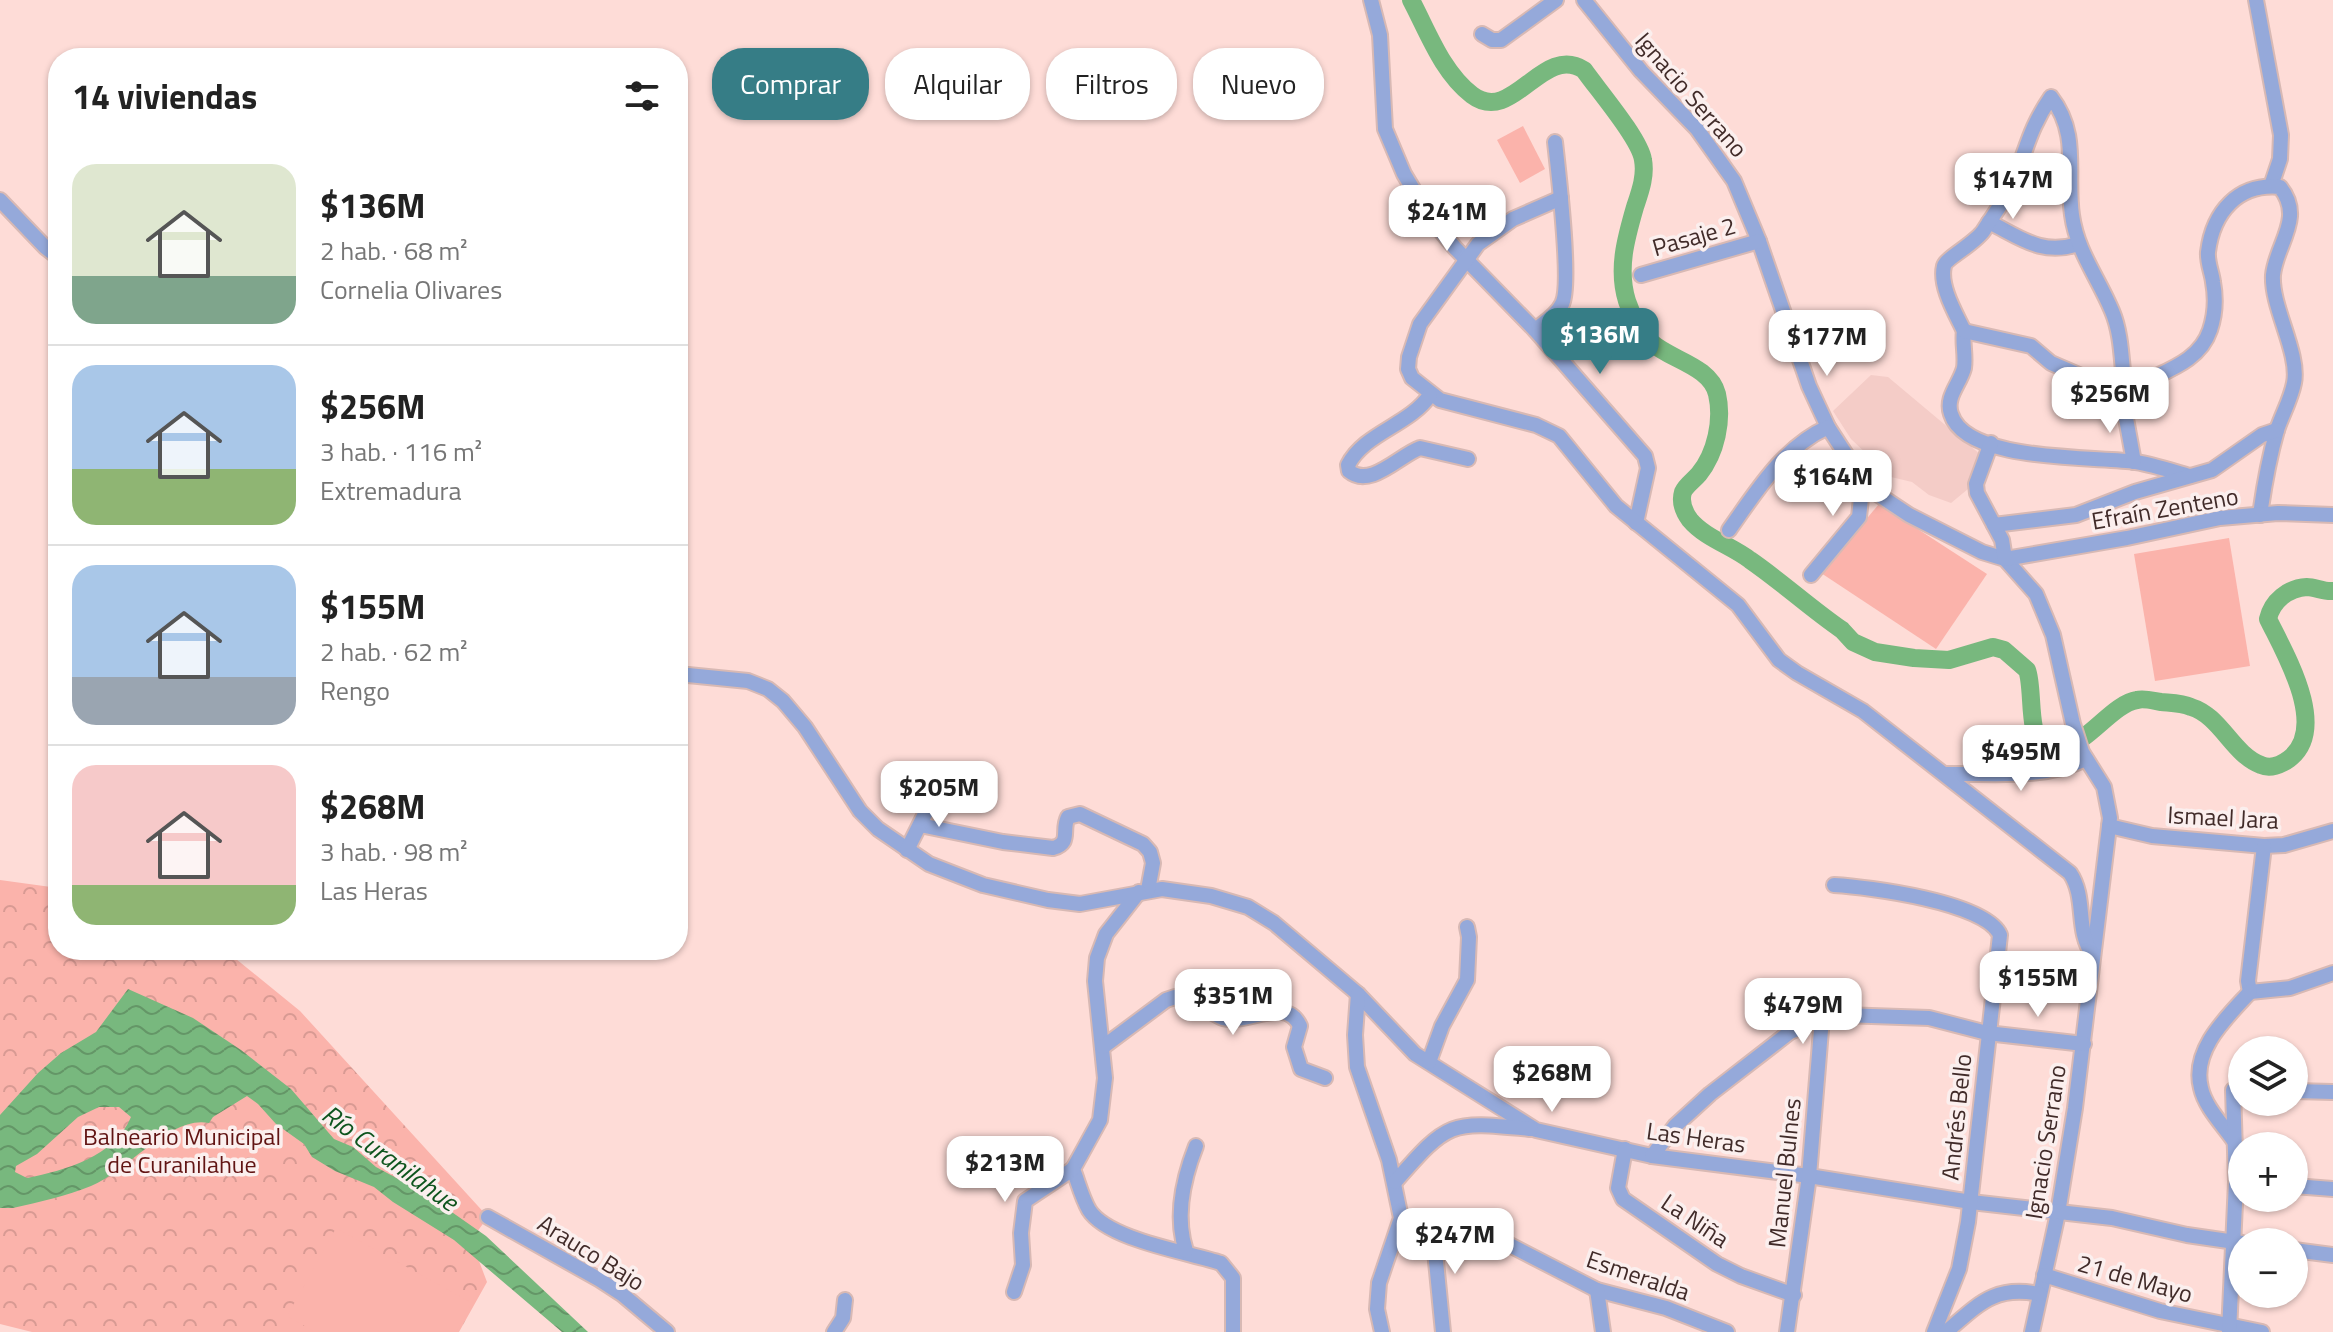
<!DOCTYPE html>
<html lang="es">
<head>
<meta charset="utf-8">
<style>
  :root { --surface:#fff; --page:#f2f2f2; --text:#222; --muted:#767676; --line:#e0e0e0; --accent:#367d86 }
  body { margin:0; font-family:"Titillium Web",sans-serif; background:var(--page); color:var(--text); height:100vh; display:flex; flex-direction:column; font-size:30px; white-space:nowrap }
  * { box-sizing:border-box; margin:0 }
  p { font-size:26px; color:var(--muted) }
  .icon { flex:none; width:44px; height:44px; fill:none; stroke:currentColor; stroke-width:2; stroke-linecap:round; stroke-linejoin:round }
  .map { position:relative; flex:1; overflow:hidden }
  .sheet { position:absolute; left:48px; top:48px; width:640px; height:912px; display:flex; flex-direction:column; background:var(--surface); border-radius:32px; box-shadow:0 2px 6px #0004 }
  .sheet>* { flex:none }
  .banner { position:absolute; left:712px; top:48px; width:760px; height:72px; display:flex; gap:16px }
  .buttons { position:absolute; left:2228px; top:1036px; display:grid; gap:16px }
  .buttons a { display:grid; place-items:center; width:80px; height:80px; border-radius:50%; background:var(--surface); box-shadow:0 2px 6px #0004; font-size:40px }
  .price { position:absolute; translate:-50% -68px; padding:0 18px; border-radius:16px; background:#fff; color:#222; font-size:26px; line-height:52px; filter:drop-shadow(0 2px 4px #0008) }
  .price::after { content:''; position:absolute; left:50%; top:48px; width:24px; height:18px; margin-left:-12px; background:inherit; clip-path:polygon(0 0,100% 0,50% 100%) }
  .price.selected { background:var(--accent); color:#fff }
  ul { padding:0; list-style:none }
  li { display:flex; align-items:center; gap:24px; height:200px; padding:0 24px }
  li+li { border-top:2px solid var(--line) }
  li span { display:grid; place-items:center; flex:none; width:224px; height:160px; border-radius:24px; color:#555 }
  li>.icon { margin-inline-start:auto }
  span .icon { width:96px; height:96px; fill:#fffc; stroke-width:1 }
  li b { font-size:34px }
  h2 { display:flex; justify-content:space-between; align-items:center; height:96px; padding:0 24px; font-size:34px }
  .chip { padding:0 28px; border-radius:32px; background:var(--surface); box-shadow:0 2px 6px #0004; font-size:28px; line-height:72px }
  .chip.selected { background:var(--accent); color:#fff }
  .map>svg:first-child { display:block }
</style>
</head>
<body>
<div class="map">
<svg width="2333" height="1332" viewBox="0 0 2333 1332">
  <defs>
    <pattern id="park-crowns" width="20" height="18" patternUnits="userSpaceOnUse" patternTransform="scale(2)"><rect width="20" height="18" fill="#fbb3ab"/><path d="M2 6a3 3 0 1 1 6 0M12 15a3 3 0 1 1 6 0" fill="none" stroke="#d89a93"/></pattern>
    <pattern id="water-waves" width="16" height="10" patternUnits="userSpaceOnUse" patternTransform="scale(2)"><rect width="16" height="10" fill="#78b87e"/><path d="M0 5q4-4 8 0t8 0" fill="none" stroke="#649667"/></pattern>
  </defs>
  <rect width="100%" height="100%" fill="#fedcd7"/>
  <polygon fill="#f4ccc7" points="1871,375 1888,377 1981,455 1974,484 1951,503 1929,495 1912,482 1891,477 1851,439 1833,411"/>
  <polygon fill="url(#park-crowns)" points="58,876 58,950 225,950 300,1011 488,1217 471,1240 487,1282 459,1332 32,1332 0,1324 0,880 51,887"/>
  <g fill="#fbb3ab">
    <polygon points="1523,126 1545,169 1520,183 1497,140"/>
    <polygon points="1879,504 1987,574 1936,649 1821,573"/>
    <polygon points="2229,538 2250,666 2155,681 2134,554"/>
    <polygon points="336,1228 472,1303 456,1332 315,1332 287,1316"/>
  </g>
  <path fill="url(#water-waves)" fill-rule="evenodd" d="M 128,989 L 193,1018 L 241,1050 L 291,1089 L 334,1139 L 353,1147 L 376,1167 L 426,1194 L 486,1236 L 588,1332 L 562,1332 L 454,1240 L 393,1202 L 374,1187 L 335,1171 L 312,1157 L 304,1144 L 276,1124 L 258,1104 L 247,1096 L 213,1117 L 209,1123 C 170,1115 128,1171 91,1186 C 67,1196 39,1202 13,1208 L 0,1208 L 0,1115 L 38,1073 L 61,1053 L 96,1032 ZM 99,1107 L 119,1107 L 131,1117 C 114,1157 66,1170 27,1178 L 15,1172 L 16,1166 L 37,1154 L 78,1117 Z"/>
  <g fill="none" stroke-linecap="round" stroke-linejoin="round">
    <path stroke="#78b87e" stroke-width="18" d="M 1411,0 C 1428,32 1442,72 1472,95 C 1513,126 1542,43 1584,70 C 1598,90 1640,139 1643,160 C 1646,176 1640,192 1635,207 C 1626,238 1617,269 1627,301 C 1632,316 1641,333 1652,343 C 1671,360 1710,366 1717,394 C 1723,420 1716,453 1699,474 C 1694,480 1686,485 1683,492 C 1680,502 1684,512 1690,520 C 1705,538 1732,546 1750,560 C 1782,582 1810,608 1842,630 L 1853,642 L 1875,652 L 1914,658 L 1949,660 L 1993,647 L 2004,650 L 2027,670 C 2034,688 2027,736 2044,746 C 2074,765 2108,704 2137,700 C 2144,698 2154,701 2161,702 C 2171,703 2182,703 2191,707 C 2221,716 2232,754 2261,765 C 2270,769 2281,765 2289,759 C 2330,728 2284,652 2268,619 C 2272,601 2288,588 2307,587 C 2315,587 2324,592 2333,591"/>
    <defs>
      <g id="minor">
        <polyline points="1371,0 1380,35 1385,129 1404,174 1431,219 1455,248 1535,330 1645,456 1648,468 1636,523"/>
        <polyline points="1584,0 1641,71 1697,129 1734,181 1759,241 1809,386 1828,427 1858,473 1879,495 1909,515 1982,552 2005,559 2036,594 2053,635 2073,724 2082,752 2104,787 2110,818 2075,1108 2058,1213 2032,1332"/>
        <polyline points="2256,0 2281,135 2280,159 2271,186"/>
        <polyline points="1482,34 1492,40 1501,40 1556,0"/>
        <path d="M 1561,198 L 1513,219 L 1478,244 L 1420,324 L 1409,357 L 1408,369 L 1412,378 L 1440,400 L 1536,425 L 1559,436 L 1616,506 L 1738,605 L 1779,660 L 1797,673 L 1863,711 L 2070,873 C 2087,898 2075,931 2093,955"/>
        <polyline points="0,200 45,247 58,257"/>
        <path d="M 1989,222 C 2021,238 2042,256 2078,244"/>
        <polyline points="1641,275 1759,241"/>
        <path d="M 1535,330 C 1544,323 1557,315 1562,304 C 1572,286 1558,169 1555,142"/>
        <path d="M 1964,331 C 1956,314 1939,286 1944,266 C 1946,258 1976,243 1984,230 C 1994,214 2006,199 2013,182 C 2027,149 2029,129 2051,97 C 2080,134 2066,173 2072,215 C 2077,252 2098,277 2112,311 C 2123,337 2121,367 2126,395"/>
        <path d="M 1964,331 C 1962,343 1966,355 1964,368 C 1960,384 1945,397 1951,414 C 1966,463 2096,456 2136,462 C 2154,465 2172,471 2190,476"/>
        <polyline points="1964,331 2031,346 2051,363 2095,382 2123,402"/>
        <path d="M 1430,395 C 1410,425 1364,433 1348,465 L 1349,471 C 1370,489 1400,455 1420,448 L 1468,459"/>
        <path d="M 2123,402 C 2133,374 2195,375 2210,330 C 2215,315 2216,298 2213,282 C 2212,273 2207,262 2208,252 C 2213,212 2238,183 2280,187 C 2305,218 2276,244 2273,275 C 2271,307 2300,353 2294,383 C 2291,399 2282,415 2277,430 C 2269,458 2264,486 2260,515"/>
        <polyline points="2123,402 2134,462"/>
        <polyline points="1991,443 1976,484 1977,493 2002,540 2005,559 2127,538 2220,518 2278,513 2333,515"/>
        <polyline points="1994,525 2076,515 2135,492 2212,470 2262,435 2277,430"/>
        <path d="M 1729,530 C 1756,492 1783,447 1828,427"/>
        <polyline points="1811,575 1859,517 1862,489 1868,485"/>
        <polyline points="678,674 748,681 768,689 783,701 805,727 860,811 878,829 929,864 983,885 1048,900 1080,904 1162,889 1211,896 1248,907 1274,923 1358,994 1415,1054 1536,1130 1652,1156 1809,1176 1971,1202 2112,1218 2187,1235 2242,1243"/>
        <path d="M 1946,774 C 1994,773 2041,780 2086,759"/>
        <path d="M 920,825 L 1003,842 L 1053,848 C 1072,843 1061,830 1068,817 L 1080,814 L 1143,844 L 1150,852 L 1153,863 L 1148,890"/>
        <polyline points="2109,826 2152,836 2264,846 2284,845 2333,831"/>
        <polyline points="907,850 937,790"/>
        <path d="M 1834,885 C 1868,887 1986,902 2000,935 L 1968,1222 L 1959,1269 L 1934,1332"/>
        <path d="M 1139,892 L 1106,934 L 1097,958 L 1095,981 L 1105,1078 L 1100,1120 L 1073,1169 C 1078,1182 1082,1198 1089,1210 C 1108,1240 1188,1252 1221,1263 L 1233,1278 L 1233,1332"/>
        <polyline points="2250,992 2248,981 2264,846"/>
        <polyline points="2250,992 2290,988 2333,973"/>
        <polyline points="1358,994 1355,1035 1357,1067 1389,1160 1401,1218 1379,1283 1377,1309 1382,1332"/>
        <path d="M 1103,1047 L 1166,1000 L 1175,997 C 1185,1002 1195,1005 1205,1009 C 1211,1011 1217,1016 1223,1018 C 1248,1025 1286,995 1300,1026 L 1294,1047 L 1301,1069 L 1325,1078"/>
        <polyline points="1429,1062 1442,1026 1467,980 1469,937 1467,927"/>
        <polyline points="2294,1091 2333,1092"/>
        <path d="M 2234,1141 C 2223,1125 2205,1107 2201,1088 C 2191,1050 2227,1017 2250,992"/>
        <polyline points="1625,1149 1618,1188 1623,1199 1717,1264 1741,1276 1794,1295"/>
        <polyline points="1652,1156 1675,1126 1710,1094 1790,1032 1822,1018 1843,1015 1929,1018 1987,1033 2084,1044"/>
        <path d="M 1395,1182 C 1449,1120 1450,1121 1531,1129"/>
        <polyline points="2294,1186 2333,1189"/>
        <polyline points="488,1217 600,1280 623,1295 667,1332"/>
        <polyline points="1401,1218 1473,1226 1597,1290 1666,1308 1727,1332"/>
        <polyline points="1432,1221 1443,1332"/>
        <polyline points="2294,1250 2333,1255"/>
        <path d="M 1186,1251 C 1175,1218 1183,1179 1196,1146"/>
        <polyline points="2044,1275 2160,1311 2262,1332"/>
        <polyline points="1597,1290 1603,1332"/>
        <polyline points="1014,1292 1023,1265 1021,1233 1025,1201 1073,1169"/>
        <polyline points="834,1332 843,1318 845,1300"/>
        <polyline points="1787,1332 1809,1176 1822,1018"/>
        <path d="M 1946,1332 C 1979,1304 1994,1285 2040,1294"/>
        <polyline points="2229,1332 2236,1182 2233,1090 2242,1090"/>
      </g>
    </defs>
    <use href="#minor" stroke="#d8b9b4" stroke-width="18"/>
    <use href="#minor" stroke="#95a9da" stroke-width="14"/>
  </g>
  <g text-anchor="middle" stroke-width="7" stroke-linejoin="round" paint-order="stroke">
    <g font-size="24" fill="#412b29" stroke="#fbefee">
      <text transform="translate(1691 95) rotate(49)" y="8">Ignacio Serrano</text>
      <text transform="translate(1694 237) rotate(-16)" y="8">Pasaje 2</text>
      <text transform="translate(2165 509) rotate(-10)" y="8">Efraín Zenteno</text>
      <text transform="translate(2223 818) rotate(3)" y="8">Ismael Jara</text>
      <text transform="translate(1957 1117) rotate(-84)" y="8">Andrés Bello</text>
      <text transform="translate(1696 1138) rotate(8)" y="8">Las Heras</text>
      <text transform="translate(2046 1142) rotate(-81)" y="8">Ignacio Serrano</text>
      <text transform="translate(1785 1173) rotate(-84)" y="8">Manuel Bulnes</text>
      <text transform="translate(1695 1221) rotate(34)" y="8">La Niña</text>
      <text transform="translate(591 1253) rotate(32)" y="8">Arauco Bajo</text>
      <text transform="translate(1638 1276) rotate(19)" y="8">Esmeralda</text>
      <text transform="translate(2135 1279) rotate(16)" y="8">21 de Mayo</text>
    </g>
    <g font-size="24" fill="#611413" stroke="#fbefee">
      <text x="182" y="1145">Balneario Municipal<tspan x="182" dy="28">de Curanilahue</tspan></text>
    </g>
    <g font-size="26" font-style="italic" fill="#0e551e" stroke="#fbefee">
      <text transform="translate(390 1158) rotate(36)" y="9">Río Curanilahue</text>
    </g>
  </g>
</svg>
<div class="buttons">
<a><svg class="icon" aria-label="layers" viewBox="0 0 24 24"><path d="M12 4l9 5-9 5-9-5zM3 14l9 5 9-5"/></svg></a>
<a>+</a>
<a>−</a>
</div>
<b class="price" style="left:2013px;top:221px">$147M</b>
<b class="price" style="left:1447px;top:253px">$241M</b>
<b class="price selected" style="left:1600px;top:376px">$136M</b>
<b class="price" style="left:1827px;top:378px">$177M</b>
<b class="price" style="left:2110px;top:435px">$256M</b>
<b class="price" style="left:1833px;top:518px">$164M</b>
<b class="price" style="left:2021px;top:793px">$495M</b>
<b class="price" style="left:939px;top:829px">$205M</b>
<b class="price" style="left:2038px;top:1019px">$155M</b>
<b class="price" style="left:1233px;top:1037px">$351M</b>
<b class="price" style="left:1803px;top:1046px">$479M</b>
<b class="price" style="left:1552px;top:1114px">$268M</b>
<b class="price" style="left:1005px;top:1204px">$213M</b>
<b class="price" style="left:1455px;top:1276px">$247M</b>
<div class="banner">
<a class="chip selected">Comprar</a>
<a class="chip">Alquilar</a>
<a class="chip">Filtros</a>
<a class="chip">Nuevo</a>
</div>
<section class="sheet">
<h2>14 viviendas<svg class="icon" aria-label="filters" viewBox="0 0 24 24"><path d="M4 7h16M4 17h16"/><circle cx="9" cy="7" r="2"/><circle cx="15" cy="17" r="2"/></svg></h2>
<ul>
<li><span style="background:linear-gradient(#dfe7d0 70%,#7fa58c 0)"><svg class="icon" aria-label="home" viewBox="0 0 24 24"><path d="M3 11l9-7 9 7M6 9v11h12V9"/></svg></span><div><b>$136M</b><p>2 hab. · 68 m²</p><p>Cornelia Olivares</p></div></li>
<li><span style="background:linear-gradient(#a9c7e8 65%,#8fb573 0)"><svg class="icon" aria-label="home" viewBox="0 0 24 24"><path d="M3 11l9-7 9 7M6 9v11h12V9"/></svg></span><div><b>$256M</b><p>3 hab. · 116 m²</p><p>Extremadura</p></div></li>
<li><span style="background:linear-gradient(#a9c7e8 70%,#9aa5b1 0)"><svg class="icon" aria-label="home" viewBox="0 0 24 24"><path d="M3 11l9-7 9 7M6 9v11h12V9"/></svg></span><div><b>$155M</b><p>2 hab. · 62 m²</p><p>Rengo</p></div></li>
<li><span style="background:linear-gradient(#f6c9c9 75%,#8fb573 0)"><svg class="icon" aria-label="home" viewBox="0 0 24 24"><path d="M3 11l9-7 9 7M6 9v11h12V9"/></svg></span><div><b>$268M</b><p>3 hab. · 98 m²</p><p>Las Heras</p></div></li>
</ul>
</section>
</div>
</body>
</html>
